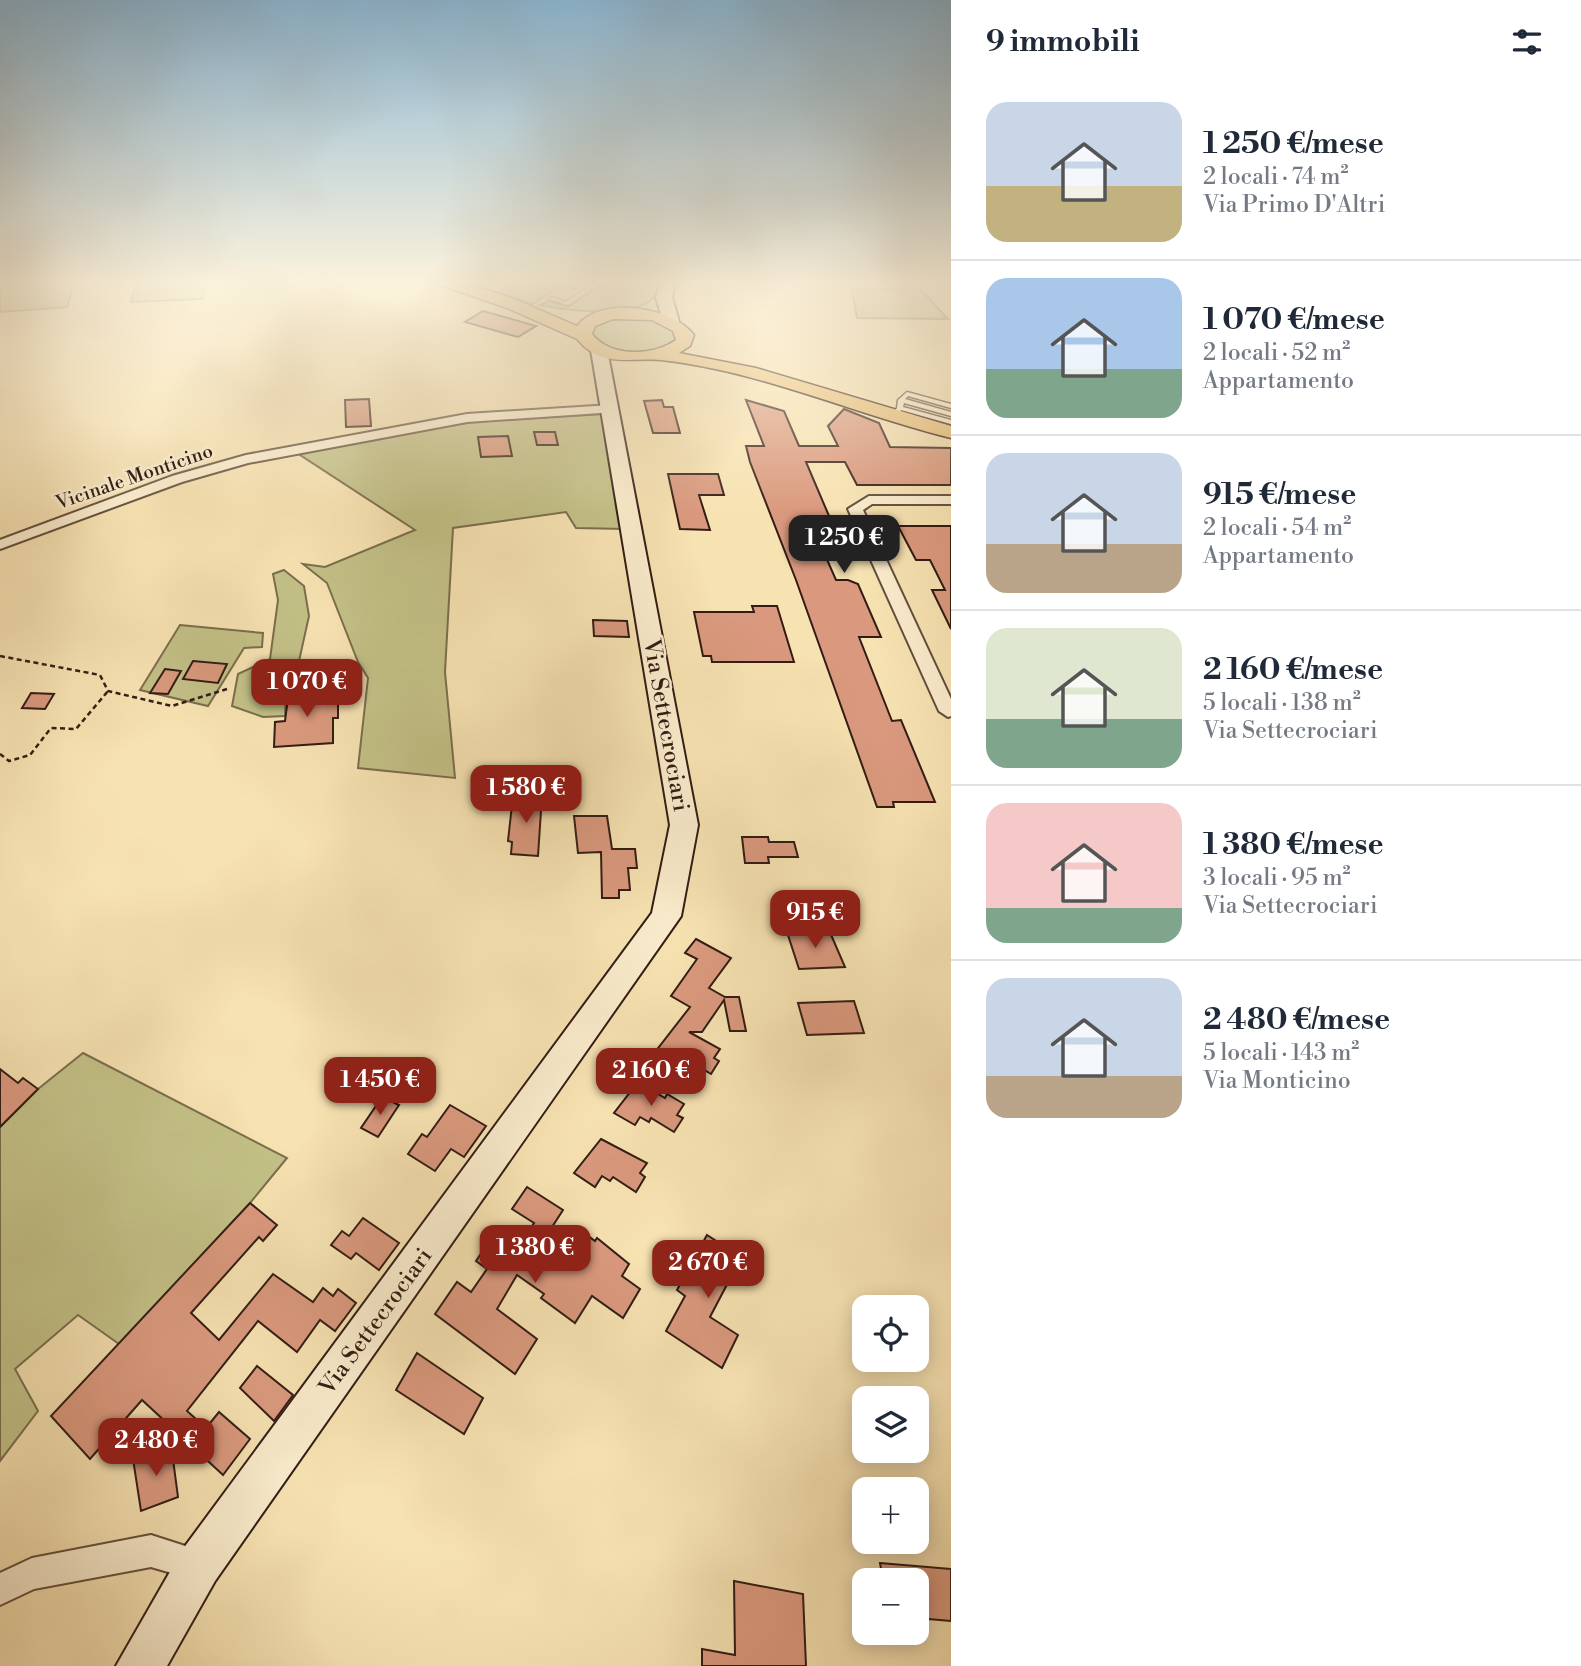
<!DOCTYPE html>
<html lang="it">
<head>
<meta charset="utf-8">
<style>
  :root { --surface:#fff; --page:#f6f6f7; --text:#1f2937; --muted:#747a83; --line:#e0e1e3; --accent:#8f2418 }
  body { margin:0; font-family:"Libre Bodoni",serif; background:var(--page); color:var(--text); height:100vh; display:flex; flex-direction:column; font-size:26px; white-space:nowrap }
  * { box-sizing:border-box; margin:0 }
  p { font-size:23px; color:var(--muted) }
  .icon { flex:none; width:38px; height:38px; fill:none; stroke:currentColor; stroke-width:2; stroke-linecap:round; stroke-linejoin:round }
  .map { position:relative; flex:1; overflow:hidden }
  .sheet { display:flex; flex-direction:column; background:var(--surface); width:630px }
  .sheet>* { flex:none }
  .controls { position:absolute; left:852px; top:1295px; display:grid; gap:14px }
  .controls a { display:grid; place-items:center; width:77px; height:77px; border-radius:14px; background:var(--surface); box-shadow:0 4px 18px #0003; font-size:35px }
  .price { position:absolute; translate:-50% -60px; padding:0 16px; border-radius:14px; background:var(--accent); color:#fff; font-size:23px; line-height:46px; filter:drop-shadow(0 2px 4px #0008) }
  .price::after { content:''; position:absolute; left:50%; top:42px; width:21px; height:16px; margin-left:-10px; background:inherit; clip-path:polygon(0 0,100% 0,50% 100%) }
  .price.current { background:#222; color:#fff }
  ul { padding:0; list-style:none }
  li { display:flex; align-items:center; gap:21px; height:175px; padding:0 35px }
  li+li { border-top:2px solid var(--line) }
  li span { display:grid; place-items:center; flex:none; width:196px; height:140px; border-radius:21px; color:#555 }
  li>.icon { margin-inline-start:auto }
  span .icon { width:84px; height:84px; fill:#fffc; stroke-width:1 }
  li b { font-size:30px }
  h2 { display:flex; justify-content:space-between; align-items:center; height:84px; padding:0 35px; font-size:30px }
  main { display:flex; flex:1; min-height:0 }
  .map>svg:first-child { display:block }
</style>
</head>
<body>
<main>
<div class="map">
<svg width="951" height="1666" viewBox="0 0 951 1666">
  <rect width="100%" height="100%" fill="#f7e2b2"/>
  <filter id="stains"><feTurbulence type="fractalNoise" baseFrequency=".00286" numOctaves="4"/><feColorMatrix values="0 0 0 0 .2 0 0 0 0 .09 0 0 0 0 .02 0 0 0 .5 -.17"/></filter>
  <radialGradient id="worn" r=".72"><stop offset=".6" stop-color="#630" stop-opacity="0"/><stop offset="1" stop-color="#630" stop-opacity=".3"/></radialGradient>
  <g fill="#c3c187" stroke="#7a6e4e" stroke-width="2">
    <polygon points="17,280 75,280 67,307 0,312 0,284"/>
    <polygon points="137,280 206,280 202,299 131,302"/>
    <polygon points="521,280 588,280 574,289 562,285 533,304 497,292"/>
    <path d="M 609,280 L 661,280 C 658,289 656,298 647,303 C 619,317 570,311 540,305 L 549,301 L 568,307 Z"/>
    <polygon points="919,288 948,319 857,318 852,290"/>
    <path d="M 614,317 L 655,319 L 674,329 L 676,341 C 648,358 616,357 590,336 L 595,325 Z"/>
    <polygon points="606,414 626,529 576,528 566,512 453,528 445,672 455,778 358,768 368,678 358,662 327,583 303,564 325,567 415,530 294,451 479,421"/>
    <polygon points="284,570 304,586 309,616 297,670 341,666 345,685 286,687 285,716 263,717 232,706 238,674 270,659 278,600 273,574"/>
    <polygon points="180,625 263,633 262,647 244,648 208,706 140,690"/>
    <polygon points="83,1053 287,1158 250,1203 119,1344 78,1315 15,1369 38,1411 0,1461 0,1127 38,1089"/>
  </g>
  <g fill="#da997e" stroke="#321c14" stroke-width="2">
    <polygon points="483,311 536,326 518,337 465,322"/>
    <polygon points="369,399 371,426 346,427 345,400"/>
    <polygon points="662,400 664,407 673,407 680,433 653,433 644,401"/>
    <polygon points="746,400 784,411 799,446 838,446 828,426 844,409 879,423 890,447 951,448 951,485 857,485 845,462 806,462 835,530 840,530 847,546 821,546 836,580 848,580 858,584 881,637 859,637 892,721 901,720 935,802 893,802 894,807 877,807 796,580 750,462 746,446 764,446"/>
    <polygon points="534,432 555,432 558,445 537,445"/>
    <polygon points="508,436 512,456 481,457 478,437"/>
    <polygon points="668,474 718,474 724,495 699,495 710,530 680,529"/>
    <polygon points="898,526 951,526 951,629 932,590 945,590 930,560 916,560"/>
    <polygon points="752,606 777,606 794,662 712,662 711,656 703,656 694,612 754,612"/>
    <polygon points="593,620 627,621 629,637 594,636"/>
    <polygon points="193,661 227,664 218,683 183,679"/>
    <polygon points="165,669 181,671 168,694 150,693"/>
    <polygon points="324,689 324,699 338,698 338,718 333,718 333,743 274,747 275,722 285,721 289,690"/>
    <polygon points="31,693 54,694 45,709 22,708"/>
    <polygon points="516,794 542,796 538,856 511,854 512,842 508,841 512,805 515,805"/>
    <polygon points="574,816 607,816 612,849 635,849 637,868 628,868 630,890 619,890 619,898 602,898 601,852 578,853"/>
    <polygon points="742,837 768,837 769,842 794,842 798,857 768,857 769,863 745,863"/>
    <polygon points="829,930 845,967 799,969 787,932"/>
    <polygon points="696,939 731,958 709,988 725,997 739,997 746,1031 730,1031 724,1000 702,1032 689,1032 720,1049 714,1058 719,1061 711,1074 689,1061 685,1068 676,1063 673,1068 652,1056 690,1007 671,996 697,959 685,953"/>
    <polygon points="854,1001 864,1033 807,1035 798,1003"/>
    <polygon points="0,1069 18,1083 23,1078 38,1089 0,1127"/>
    <polygon points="638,1082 665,1098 667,1094 684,1104 677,1115 683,1118 674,1132 651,1118 649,1122 640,1117 635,1125 614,1113"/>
    <polygon points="382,1097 399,1105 378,1137 361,1128"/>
    <polygon points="450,1105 486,1126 464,1157 451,1149 435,1171 408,1154 422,1134 427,1137"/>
    <polygon points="601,1139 647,1163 640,1173 645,1177 636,1192 613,1177 610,1181 602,1176 595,1187 574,1173"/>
    <polygon points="527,1187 563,1210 541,1244 565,1261 584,1233 595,1241 597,1238 629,1264 622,1276 640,1289 623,1318 592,1296 575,1323 541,1298 544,1294 517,1275 497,1309 537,1339 515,1374 435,1314 457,1282 471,1292 487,1269 476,1261 491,1239 513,1254 534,1223 512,1209"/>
    <polygon points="250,1203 277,1225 263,1241 259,1237 191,1313 219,1340 273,1274 313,1302 323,1288 333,1296 338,1289 356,1303 335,1331 320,1320 297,1352 258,1321 187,1411 206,1428 219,1412 250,1439 223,1475 142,1400 90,1459 51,1416"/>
    <polygon points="363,1218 399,1243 379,1270 356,1253 351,1259 331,1245 342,1231 349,1236"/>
    <polygon points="707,1235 757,1267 748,1285 732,1275 710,1317 738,1335 722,1368 666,1331 685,1296 677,1290"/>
    <polygon points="417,1353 483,1398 464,1434 396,1390"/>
    <polygon points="257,1366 293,1395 274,1421 240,1388"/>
    <polygon points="171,1444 178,1497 141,1511 133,1459"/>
    <polygon points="880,1563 951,1569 951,1621 917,1618 917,1580 883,1580"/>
    <polygon points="734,1581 803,1594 806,1666 702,1666 702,1649 735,1655"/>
  </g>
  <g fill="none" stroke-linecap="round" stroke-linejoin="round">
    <defs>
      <g id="service">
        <polygon points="600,280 606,280 568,305 549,299 552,297 565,302"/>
        <polygon points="907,392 951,404 951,408 908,396 905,399 951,412 951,416 904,403 903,407 951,420 951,424 901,410 898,414 894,414 893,413 897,408 898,400"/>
      </g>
      <g id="minor">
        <polygon points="0,280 16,280 0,286"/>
        <polygon points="611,405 617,409 615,412 467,422 248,463 182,482 0,549 0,540 172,476 246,455 467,414"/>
        <polygon points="951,496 951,504 872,504 863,510 951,699 951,716 948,717 939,711 848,509 869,496"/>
        <polygon points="151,1535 210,1554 215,1565 210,1576 199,1581 151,1567 34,1589 0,1605 0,1573 32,1558"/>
      </g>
      <g id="secondary">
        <polygon points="661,280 675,280 672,297 679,322 677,325 671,327 663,322 656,297"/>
        <polygon points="599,345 607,350 698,825 681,916 215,1581 167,1666 116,1666 183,1549 652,913 670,825 591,350"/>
      </g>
      <path id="primary" d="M 426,280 C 478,279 531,307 577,326 C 600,295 673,307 694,335 L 690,346 L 679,353 L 756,368 L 951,426 L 951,438 C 854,414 761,371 661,360 C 629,357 602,369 577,339 L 507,308 ZM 613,319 L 652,320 L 673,331 L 676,340 C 653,356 611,358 592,334 L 595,326 Z"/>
    </defs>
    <use href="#service" stroke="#634e3c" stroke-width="3"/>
    <use href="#minor" stroke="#634e3c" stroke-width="4"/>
    <use href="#secondary" stroke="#321c14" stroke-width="4"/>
    <use href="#primary" stroke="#321c14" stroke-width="3"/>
    <g stroke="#321c14" stroke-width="2.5" stroke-dasharray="5 3.5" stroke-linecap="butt">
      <polyline points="0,656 100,675 108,691 172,706 227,689"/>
      <polyline points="0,754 9,761 30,755 51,728 76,729 108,691"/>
    </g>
    <use href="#service" fill="#faeccd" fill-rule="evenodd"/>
    <use href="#minor" fill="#faeccd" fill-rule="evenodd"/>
    <use href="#secondary" fill="#faeccd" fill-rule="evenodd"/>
    <use href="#primary" fill="#ecc179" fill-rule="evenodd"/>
  </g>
  <linearGradient id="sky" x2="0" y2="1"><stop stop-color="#8bb7d4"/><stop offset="0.55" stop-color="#fbf2dc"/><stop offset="1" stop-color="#fbf2dc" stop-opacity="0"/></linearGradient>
  <rect width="951" height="513" fill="url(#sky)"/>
  <g text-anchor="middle" stroke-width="5" stroke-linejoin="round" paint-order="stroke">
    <g font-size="19" fill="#321c14" stroke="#faeccd">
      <text transform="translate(134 476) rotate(-19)" y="7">Vicinale Monticino</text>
    </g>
    <g font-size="23" fill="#321c14" stroke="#faeccd">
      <text transform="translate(667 725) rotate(80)" y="8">Via Settecrociari</text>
      <text transform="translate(375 1321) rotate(-54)" y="8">Via Settecrociari</text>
    </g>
  </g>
  <rect width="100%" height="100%" filter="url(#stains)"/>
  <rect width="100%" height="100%" fill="url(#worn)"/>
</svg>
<div class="controls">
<a><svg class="icon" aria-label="locate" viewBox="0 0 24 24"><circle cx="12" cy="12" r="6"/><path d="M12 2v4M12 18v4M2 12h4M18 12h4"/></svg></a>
<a><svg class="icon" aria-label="layers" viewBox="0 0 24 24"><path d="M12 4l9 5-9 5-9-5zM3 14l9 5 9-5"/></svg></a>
<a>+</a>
<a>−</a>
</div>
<b class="price current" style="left:844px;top:575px">1 250 €</b>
<b class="price" style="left:307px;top:719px">1 070 €</b>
<b class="price" style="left:526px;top:825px">1 580 €</b>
<b class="price" style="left:815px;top:950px">915 €</b>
<b class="price" style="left:651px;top:1108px">2 160 €</b>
<b class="price" style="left:380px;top:1117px">1 450 €</b>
<b class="price" style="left:535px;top:1285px">1 380 €</b>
<b class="price" style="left:708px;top:1300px">2 670 €</b>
<b class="price" style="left:156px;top:1478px">2 480 €</b>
</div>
<section class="sheet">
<h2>9 immobili<svg class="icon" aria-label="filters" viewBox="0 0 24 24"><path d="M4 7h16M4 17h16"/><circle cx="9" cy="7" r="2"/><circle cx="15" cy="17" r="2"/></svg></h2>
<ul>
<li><span style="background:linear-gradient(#c9d6e8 60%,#c2b280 0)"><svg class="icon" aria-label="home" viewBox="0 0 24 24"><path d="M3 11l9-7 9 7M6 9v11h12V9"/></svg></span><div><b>1 250 €/mese</b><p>2 locali · 74 m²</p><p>Via Primo D'Altri</p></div></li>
<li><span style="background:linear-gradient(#a9c7e8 65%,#7fa58c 0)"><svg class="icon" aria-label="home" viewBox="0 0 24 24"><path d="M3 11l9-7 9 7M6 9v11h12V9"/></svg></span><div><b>1 070 €/mese</b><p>2 locali · 52 m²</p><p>Appartamento</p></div></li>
<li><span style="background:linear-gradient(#c9d6e8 65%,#b9a48a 0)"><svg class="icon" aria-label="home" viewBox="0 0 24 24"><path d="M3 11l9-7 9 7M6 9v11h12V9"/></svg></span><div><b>915 €/mese</b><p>2 locali · 54 m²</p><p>Appartamento</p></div></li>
<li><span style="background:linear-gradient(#dfe7d0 65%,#7fa58c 0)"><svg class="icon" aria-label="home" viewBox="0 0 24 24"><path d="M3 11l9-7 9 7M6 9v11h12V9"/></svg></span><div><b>2 160 €/mese</b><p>5 locali · 138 m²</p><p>Via Settecrociari</p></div></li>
<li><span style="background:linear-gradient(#f6c9c9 75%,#7fa58c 0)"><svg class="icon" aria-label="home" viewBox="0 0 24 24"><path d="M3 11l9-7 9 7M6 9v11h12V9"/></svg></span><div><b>1 380 €/mese</b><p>3 locali · 95 m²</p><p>Via Settecrociari</p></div></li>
<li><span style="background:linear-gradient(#c9d6e8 70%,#b9a48a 0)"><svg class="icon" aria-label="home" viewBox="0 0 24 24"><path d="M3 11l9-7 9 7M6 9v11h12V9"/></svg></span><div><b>2 480 €/mese</b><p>5 locali · 143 m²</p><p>Via Monticino</p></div></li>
</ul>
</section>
</main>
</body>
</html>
